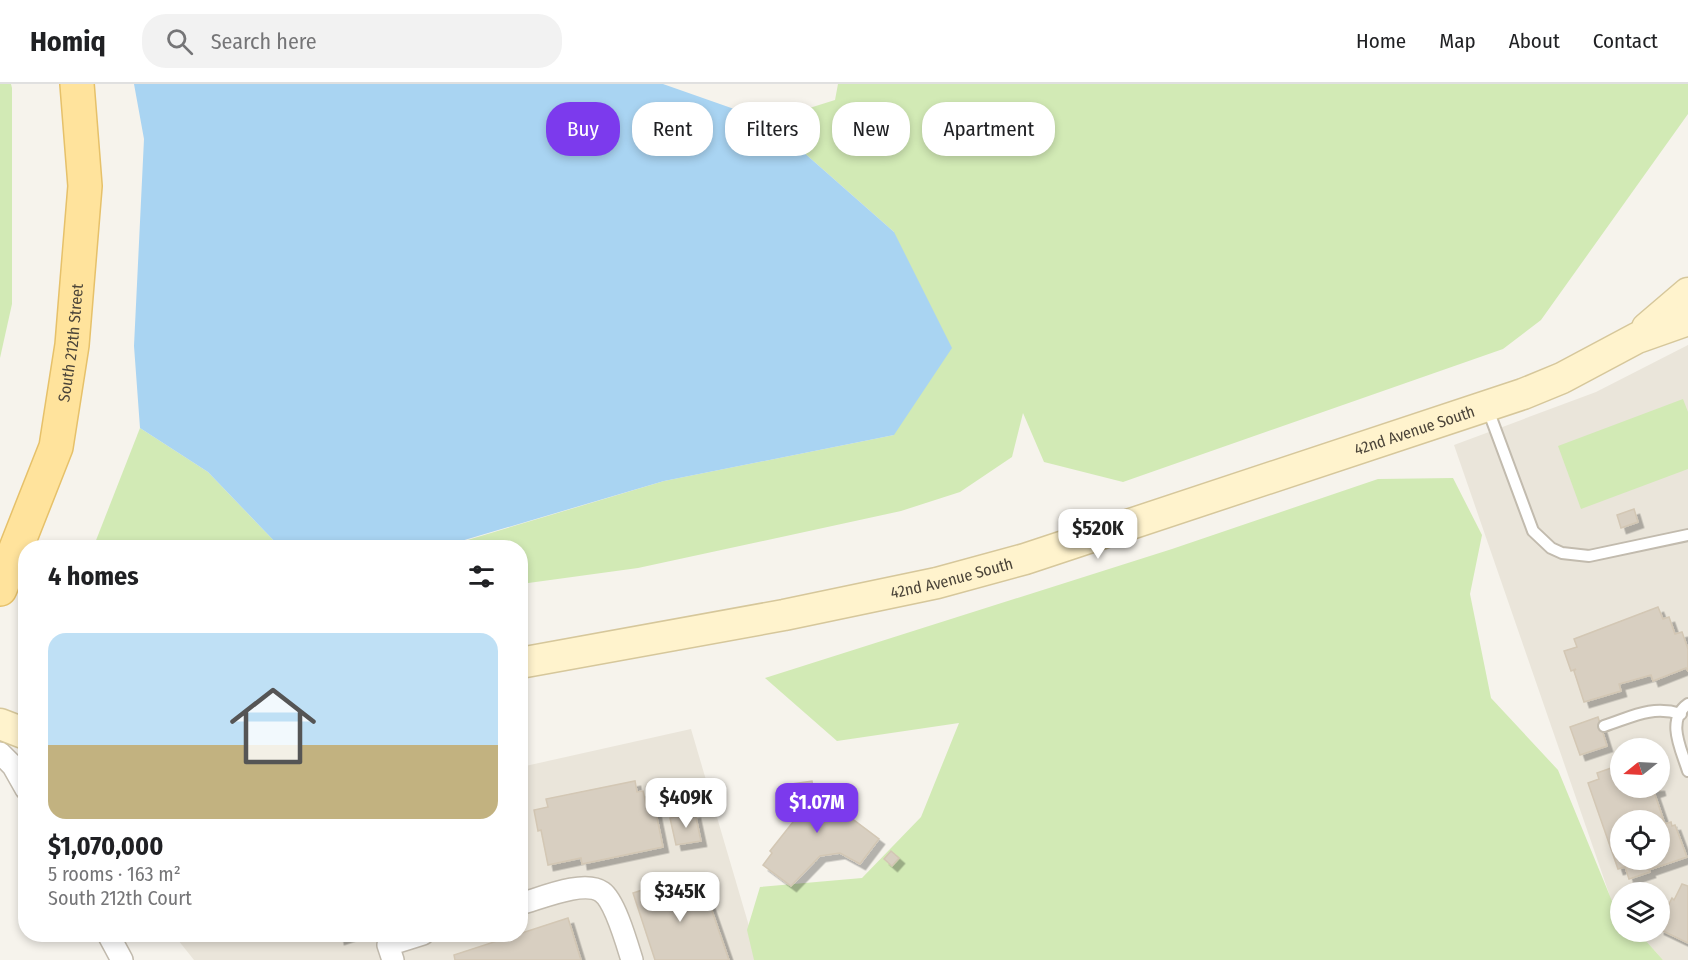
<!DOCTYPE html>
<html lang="en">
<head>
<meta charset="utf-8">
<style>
  :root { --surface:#fff; --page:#f2f2f2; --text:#202124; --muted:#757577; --line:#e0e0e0; --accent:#7c3aed }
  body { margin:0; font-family:"Fira Sans Condensed",sans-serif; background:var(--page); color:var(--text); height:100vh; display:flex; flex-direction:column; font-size:22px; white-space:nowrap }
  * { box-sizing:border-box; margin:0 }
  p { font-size:20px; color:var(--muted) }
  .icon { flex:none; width:33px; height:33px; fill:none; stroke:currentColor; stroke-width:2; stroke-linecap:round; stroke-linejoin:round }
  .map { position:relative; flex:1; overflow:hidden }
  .details { position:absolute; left:18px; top:456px; width:510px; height:402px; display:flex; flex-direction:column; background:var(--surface); border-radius:24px; box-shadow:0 3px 9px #0003 }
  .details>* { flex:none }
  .banner { position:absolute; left:546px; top:18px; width:570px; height:54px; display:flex; gap:12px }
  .needle { width:39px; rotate:252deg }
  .buttons { position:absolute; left:1610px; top:654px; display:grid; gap:12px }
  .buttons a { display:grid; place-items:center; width:60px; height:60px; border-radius:50%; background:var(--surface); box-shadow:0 3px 9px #0003; font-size:30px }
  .price { position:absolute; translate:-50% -51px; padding:0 14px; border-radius:12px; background:#fff; color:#222; font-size:20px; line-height:39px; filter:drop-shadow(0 2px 3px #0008) }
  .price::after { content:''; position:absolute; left:50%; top:36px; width:18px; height:14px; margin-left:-9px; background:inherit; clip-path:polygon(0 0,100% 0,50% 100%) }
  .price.active { background:var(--accent); color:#fff }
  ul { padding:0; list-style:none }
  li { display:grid; align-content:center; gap:12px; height:318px; padding:0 30px }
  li+li { border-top:2px solid var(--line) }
  li span { display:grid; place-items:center; height:186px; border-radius:18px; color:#555 }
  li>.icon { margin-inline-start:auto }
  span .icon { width:108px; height:108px; fill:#fffc; stroke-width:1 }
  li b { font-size:26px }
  h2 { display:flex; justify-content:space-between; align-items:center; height:72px; padding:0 30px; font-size:26px }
  .pill { padding:0 21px; border-radius:24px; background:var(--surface); box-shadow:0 3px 9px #0003; font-size:21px; line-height:54px }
  .pill.active { background:var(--accent); color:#fff }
  header { display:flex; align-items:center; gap:36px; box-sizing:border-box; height:84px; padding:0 30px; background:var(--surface); border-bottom:2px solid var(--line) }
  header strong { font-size:28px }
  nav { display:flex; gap:33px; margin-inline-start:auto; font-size:21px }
  .search { width:420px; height:54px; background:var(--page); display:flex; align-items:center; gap:15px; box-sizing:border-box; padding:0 21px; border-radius:24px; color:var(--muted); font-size:22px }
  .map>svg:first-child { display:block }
</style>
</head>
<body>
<header>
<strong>Homiq</strong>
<div class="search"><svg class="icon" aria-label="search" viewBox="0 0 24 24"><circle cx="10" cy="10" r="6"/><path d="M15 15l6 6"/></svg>Search here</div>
<nav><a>Home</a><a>Map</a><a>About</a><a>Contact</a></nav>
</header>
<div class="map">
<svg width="1688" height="876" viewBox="0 0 1688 876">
  <defs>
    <filter id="shadow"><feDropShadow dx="5.5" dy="5.5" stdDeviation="0" flood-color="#0004"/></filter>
  </defs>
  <rect width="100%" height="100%" fill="#f6f3ec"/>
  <g fill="#eae5da" fill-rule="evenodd">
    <path d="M 1688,261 L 1688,876 L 1663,876 L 1638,848 L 1659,848 L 1659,808 L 1620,808 L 1620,827 L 1612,818 L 1454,361 L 1596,308 ZM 1620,664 L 1659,664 L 1659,704 L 1620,704 ZM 1620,736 L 1659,736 L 1659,776 L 1620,776 Z"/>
    <polygon points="691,645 759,876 194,876 174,851 520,850 521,683"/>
  </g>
  <g fill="#d2eab5">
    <polygon points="0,0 11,0 12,4 12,220 0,274"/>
    <polygon points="838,0 1688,0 1688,30 1541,236 1503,265 1123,398 1044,378 1023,329 1012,373 960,408 901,427 638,484 521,500 520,464 441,464 664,397 894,351 894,148 768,37 835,16"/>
    <polygon points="1683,315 1688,328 1688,385 1581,425 1558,362"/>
    <polygon points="140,344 208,388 280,463 93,464"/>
    <polygon points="1453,394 1482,451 1470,510 1491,614 1558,686 1612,817 1620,827 1620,848 1638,848 1663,876 754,876 747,846 760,803 862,794 921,733 959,639 837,657 765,594 1172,465 1378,395"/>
  </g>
  <polygon fill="#a9d4f2" points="134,0 663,0 768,37 894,148 952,264 894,351 664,397 441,463 280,463 208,388 140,344 134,262 144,55"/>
  <g fill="#d8cfc1" stroke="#d3c7b4" stroke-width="1.5" fill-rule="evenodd" filter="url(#shadow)">
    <polygon points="1634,425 1638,438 1621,444 1617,431"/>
    <polygon points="1658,523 1663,535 1669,533 1675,550 1682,548 1688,565 1688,587 1686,584 1653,597 1651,591 1630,597 1619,600 1621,607 1584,618 1574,587 1576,585 1571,587 1564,567 1577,563 1574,555"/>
    <polygon points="1598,633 1607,662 1580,671 1570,643"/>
    <path d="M 1620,673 L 1620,704 L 1659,702 L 1660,706 L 1654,708 L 1665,740 L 1671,738 L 1672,742 L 1675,741 L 1687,773 L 1649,786 L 1650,788 L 1629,795 L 1625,783 L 1618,785 L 1588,699 L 1599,695 L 1597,689 L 1614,683 L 1612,676 ZM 1620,736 L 1659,736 L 1659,776 L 1620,776 Z"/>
    <polygon points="635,697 637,708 643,707 647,725 655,724 663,763 582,780 581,774 548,781 541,746 538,747 534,726 548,723 546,715"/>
    <polygon points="812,697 813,705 836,703 838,724 879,755 860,780 840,769 820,772 791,802 763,781 772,769 770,767 793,738 792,700"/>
    <polygon points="695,729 701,757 676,761 670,734"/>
    <polygon points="891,767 899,774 892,782 884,775"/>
    <polygon points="670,797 673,804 690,798 693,804 703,801 729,876 655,876 633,809"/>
    <polygon points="1682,800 1688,802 1688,859 1659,845 1659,840 1672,814 1674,816"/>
    <polygon points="568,834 581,876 455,876 454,871"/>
    <polygon points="338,850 354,850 339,855"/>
  </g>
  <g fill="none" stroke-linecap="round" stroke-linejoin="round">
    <defs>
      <g id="lane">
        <polyline points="1487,323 1533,447 1551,464 1562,469 1589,472 1688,451"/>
        <path d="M 1688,620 C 1665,636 1682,667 1688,687"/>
        <path d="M 1604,642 C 1632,633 1651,621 1681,630"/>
      </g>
      <g id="street">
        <polyline points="0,669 13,682 26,705"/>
        <path d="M 520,820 C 539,815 584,795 602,808 C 615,817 627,860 632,876"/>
        <polyline points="108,850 122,876"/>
        <polyline points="393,876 388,861 423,850"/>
      </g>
      <g id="secondary">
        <polyline points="1647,244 1688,209"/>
        <path id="s1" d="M 520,579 L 784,531 L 937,499 L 1025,475 L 1523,310 L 1562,294 L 1637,254 L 1688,236"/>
        <polyline points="0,640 26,650"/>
      </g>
      <g id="primary">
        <path id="s2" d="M 0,505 L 56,363 L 72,261 L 85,102 L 77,0"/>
      </g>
    </defs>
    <use href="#lane" stroke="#c2bbae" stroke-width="14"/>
    <use href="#street" stroke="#c2bbae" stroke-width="24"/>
    <use href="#secondary" stroke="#d6c79b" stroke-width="33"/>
    <use href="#primary" stroke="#e6c16a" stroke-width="36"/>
    <use href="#lane" stroke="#fff" stroke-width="10"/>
    <use href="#street" stroke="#fff" stroke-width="21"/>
    <use href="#secondary" stroke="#fff3cd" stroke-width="30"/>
    <use href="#primary" stroke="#ffe39c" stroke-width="33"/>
  </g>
  <g text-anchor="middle" stroke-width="4.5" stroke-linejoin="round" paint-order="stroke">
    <g font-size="16" fill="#4b4439" stroke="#fff">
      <text dy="6" stroke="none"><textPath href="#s2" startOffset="258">South 212th Street</textPath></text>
      <text dy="6" stroke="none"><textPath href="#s1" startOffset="926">42nd Avenue South</textPath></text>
      <text dy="6" stroke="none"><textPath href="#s1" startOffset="440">42nd Avenue South</textPath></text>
    </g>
  </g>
</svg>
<div class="buttons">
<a><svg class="needle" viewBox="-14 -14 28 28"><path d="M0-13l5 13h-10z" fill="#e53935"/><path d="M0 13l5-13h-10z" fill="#757577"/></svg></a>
<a><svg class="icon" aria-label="locate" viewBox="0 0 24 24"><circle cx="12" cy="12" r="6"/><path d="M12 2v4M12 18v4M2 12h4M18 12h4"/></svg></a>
<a><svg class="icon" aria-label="layers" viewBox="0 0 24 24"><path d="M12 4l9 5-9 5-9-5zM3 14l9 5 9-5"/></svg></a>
</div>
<b class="price" style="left:1098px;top:476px">$520K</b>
<b class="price" style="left:686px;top:745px">$409K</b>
<b class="price active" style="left:817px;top:750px">$1.07M</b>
<b class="price" style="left:680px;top:839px">$345K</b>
<div class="banner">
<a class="pill active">Buy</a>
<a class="pill">Rent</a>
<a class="pill">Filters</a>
<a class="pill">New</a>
<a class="pill">Apartment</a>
</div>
<section class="details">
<h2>4 homes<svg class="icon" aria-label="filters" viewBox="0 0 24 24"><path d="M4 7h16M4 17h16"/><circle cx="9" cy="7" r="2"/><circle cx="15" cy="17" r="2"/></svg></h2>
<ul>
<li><span style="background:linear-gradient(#bfe0f5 60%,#c2b280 0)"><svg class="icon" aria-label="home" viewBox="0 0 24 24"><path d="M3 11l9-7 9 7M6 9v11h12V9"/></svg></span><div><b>$1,070,000</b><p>5 rooms · 163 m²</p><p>South 212th Court</p></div></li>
</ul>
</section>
</div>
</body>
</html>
